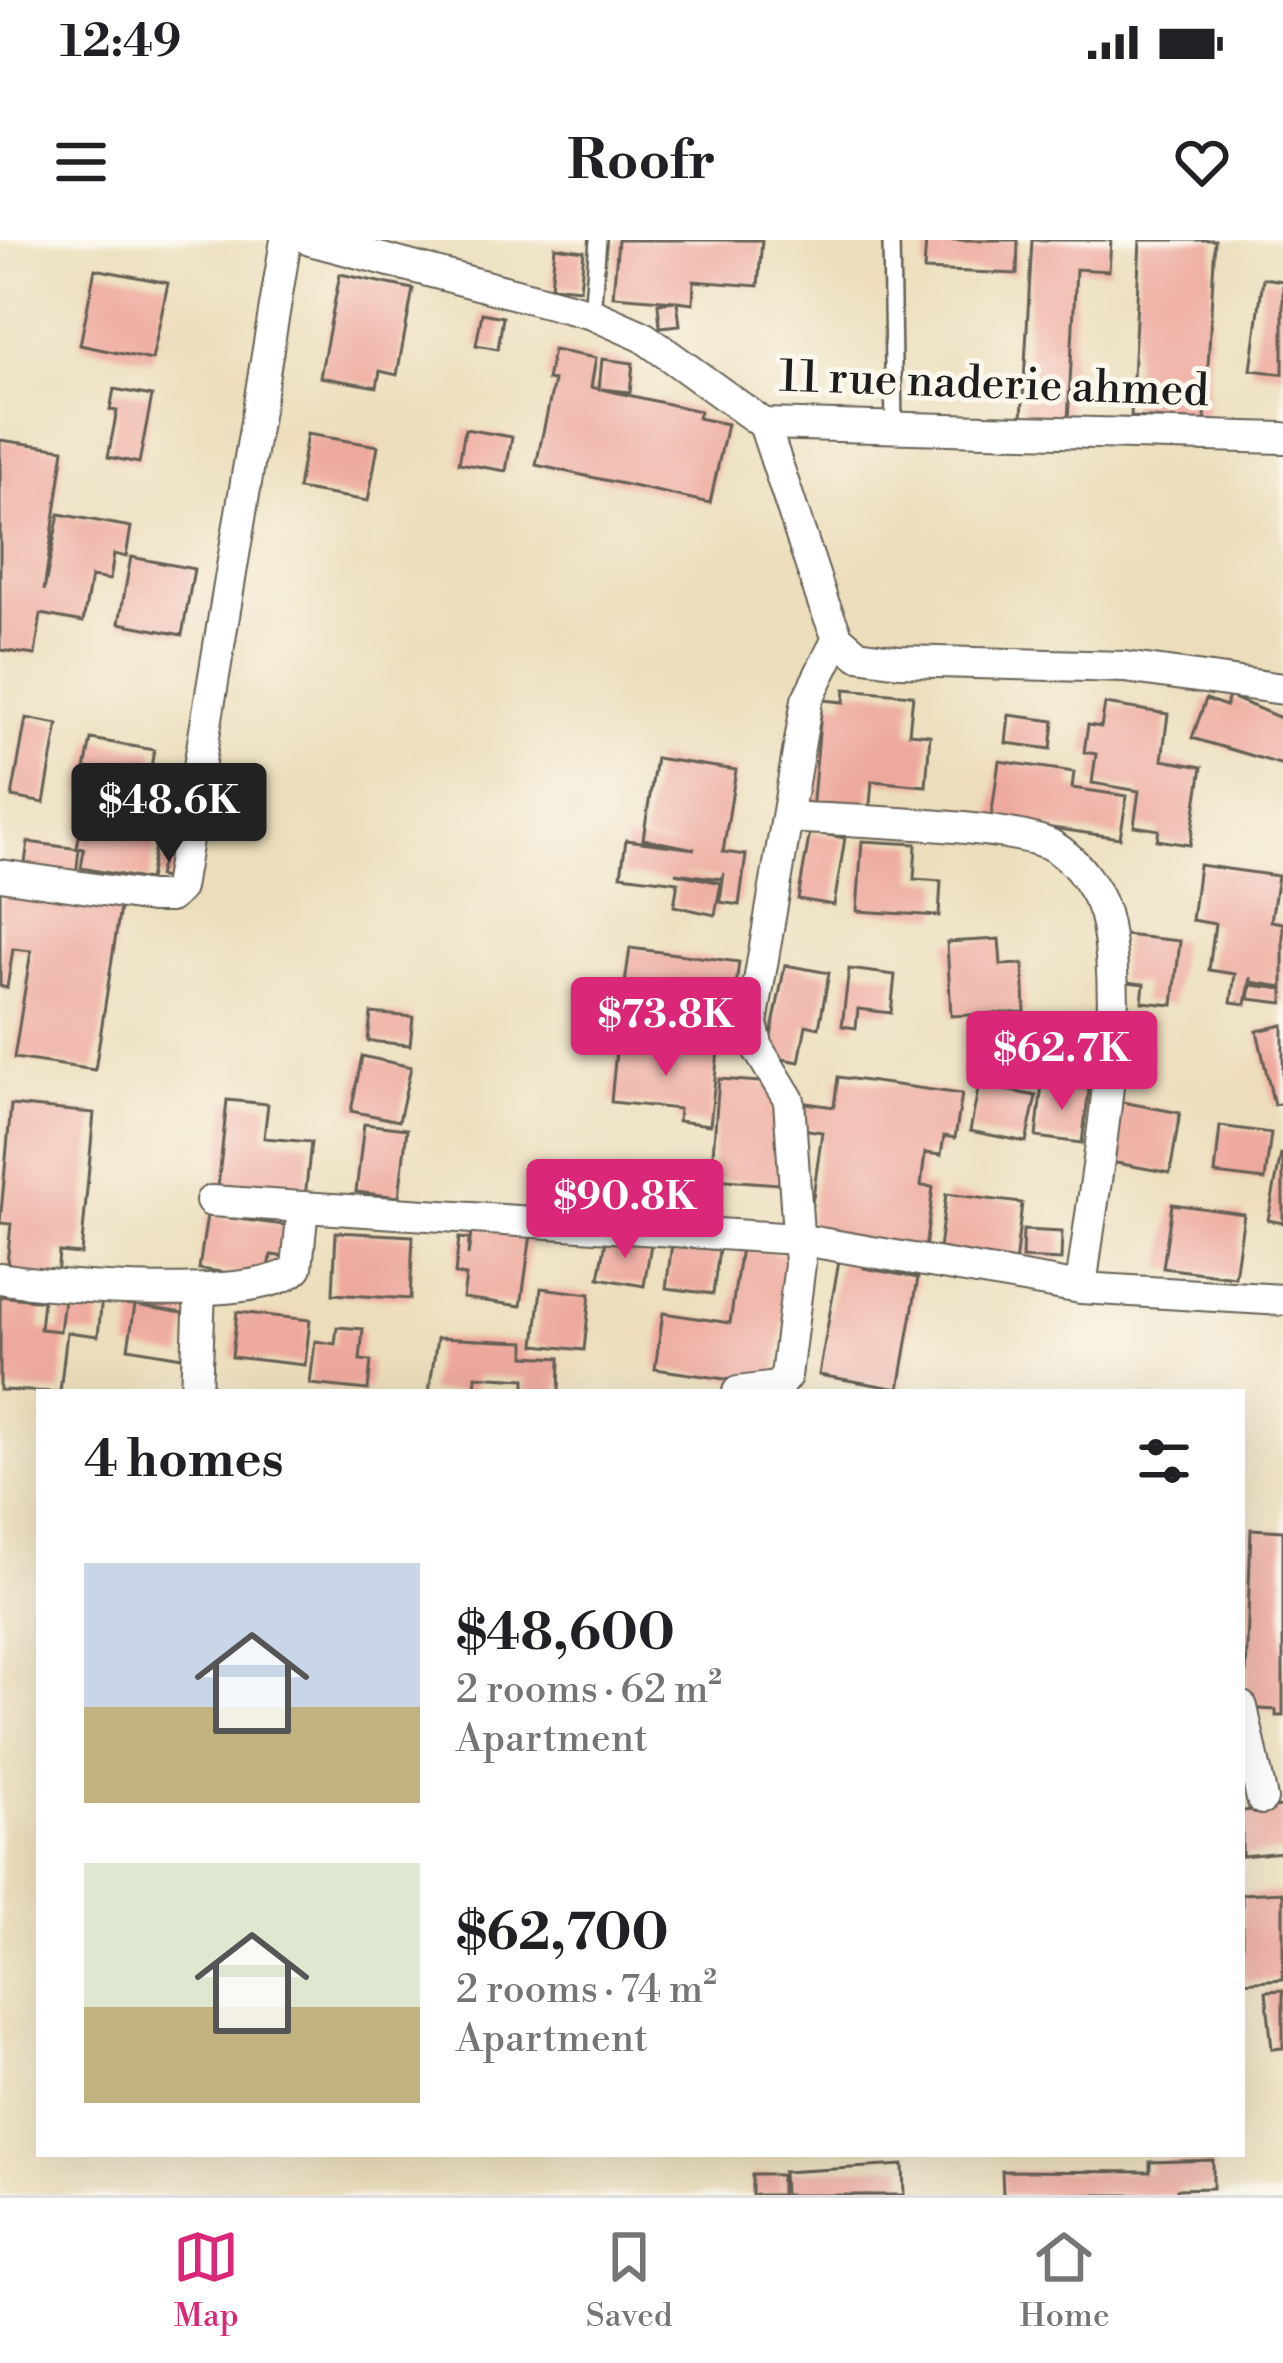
<!DOCTYPE html>
<html lang="en">
<head>
<meta charset="utf-8">
<style>
  :root { --surface:#fff; --page:#f6f6f6; --text:#202124; --muted:#757577; --line:#e0e0e0; --accent:#db2777 }
  body { margin:0; font-family:"Libre Bodoni",serif; background:var(--page); color:var(--text); height:100vh; display:flex; flex-direction:column; font-size:45px; white-space:nowrap }
  * { box-sizing:border-box; margin:0 }
  p { font-size:39px; color:var(--muted) }
  .icon { flex:none; width:66px; height:66px; fill:none; stroke:currentColor; stroke-width:2; stroke-linecap:round; stroke-linejoin:round }
  .map { position:relative; flex:1; overflow:hidden }
  .side { position:absolute; left:36px; top:1149px; width:1209px; height:768px; display:flex; flex-direction:column; background:var(--surface); border-radius:0px; box-shadow:0 12px 48px #0002 }
  .side>* { flex:none }
  .price { position:absolute; translate:-50% -102px; padding:0 27px; border-radius:12px; background:var(--accent); color:#fff; font-size:39px; line-height:78px; filter:drop-shadow(0 3px 6px #0008) }
  .price::after { content:''; position:absolute; left:50%; top:72px; width:36px; height:27px; margin-left:-18px; background:inherit; clip-path:polygon(0 0,100% 0,50% 100%) }
  .price.selected { background:#222; color:#fff }
  ul { padding:0; list-style:none }
  li { display:flex; align-items:center; gap:36px; height:300px; padding:0 48px }
  li span { display:grid; place-items:center; flex:none; width:336px; height:240px; border-radius:0px; color:#555 }
  li>.icon { margin-inline-start:auto }
  span .icon { width:144px; height:144px; fill:#fffc; stroke-width:1 }
  li b { font-size:51px }
  h2 { display:flex; justify-content:space-between; align-items:center; height:144px; padding:0 48px; font-size:51px }
  .status { display:flex; justify-content:space-between; align-items:center; height:84px; padding:0 60px; background:var(--surface); direction:ltr }
  .status svg { height:33px; fill:currentColor }
  header { display:flex; justify-content:space-between; align-items:center; height:156px; padding:0 48px; background:var(--surface); font-size:54px; font-weight:800 }
  .tab-bar { display:flex; justify-content:space-around; align-items:center; height:168px; border-top:3px solid var(--line); background:var(--surface); font-size:33px; color:var(--muted) }
  .tab-bar a { display:grid; justify-items:center; gap:6px }
  .tab-bar .selected { color:var(--accent) }
  .map>svg:first-child { display:block }
</style>
</head>
<body>
<div class="status"><b>12:49</b><svg viewBox="0 0 49 12"><path d="M0 12V9h3v3zM5 12V6h3v6zM10 12V3h3v9zM15 12V0h3v12zM26 1h20v11H26zM47 4h2v5h-2z"/></svg></div>
<header><svg class="icon" aria-label="menu" viewBox="0 0 24 24"><path d="M4 6h16M4 12h16M4 18h16"/></svg>Roofr<svg class="icon" aria-label="heart" viewBox="0 0 24 24"><path d="M12 20l-8-8c-3-5 5-10 8-4 3-6 11-1 8 4z"/></svg></header>
<div class="map">
<svg width="1283" height="1955" viewBox="0 0 1283 1955">
  <rect width="100%" height="100%" fill="#fbf7ec"/>
  <filter id="ink" filterUnits="userSpaceOnUse"><feTurbulence type="fractalNoise" baseFrequency=".00833" numOctaves="2"/><feDisplacementMap in="SourceGraphic" scale="24" xChannelSelector="R" yChannelSelector="G"/><feConvolveMatrix kernelMatrix="1 2 1 2 8 2 1 2 1" color-interpolation-filters="sRGB"/></filter>
  <filter id="wash" filterUnits="userSpaceOnUse"><feTurbulence type="fractalNoise" baseFrequency=".004" numOctaves="4" result="noise"/><feDisplacementMap in="SourceGraphic" scale="48" xChannelSelector="R" yChannelSelector="G"/><feGaussianBlur stdDeviation="2.7" result="paint"/><feColorMatrix in="noise" values="0 0 0 0 0 0 0 0 0 0 0 0 0 0 0 0 0 1.4 0 .05"/><feComposite in="paint" operator="in"/></filter>
  <g filter="url(#wash)">
    <rect width="100%" height="100%" fill="#ecdebc"/>
    <g id="blocks">
      <g fill="#eea99e">
        <polygon points="618,0 762,0 758,46 694,41 693,63 677,61 680,85 660,87 658,63 675,61 613,56"/>
        <polygon points="926,0 1018,0 1017,34 924,30"/>
        <polygon points="1032,0 1111,0 1109,31 1076,29 1068,181 1022,178"/>
        <polygon points="1140,0 1215,0 1205,181 1131,177"/>
        <polygon points="555,7 584,11 580,49 551,46"/>
        <polygon points="95,29 168,43 152,120 80,105"/>
        <polygon points="340,34 413,49 397,135 380,131 377,147 320,137"/>
        <polygon points="1263,38 1283,41 1283,134 1251,130"/>
        <polygon points="482,73 503,77 498,109 476,105"/>
        <polygon points="553,110 596,118 591,147 599,149 602,119 633,123 630,152 601,149 700,171 698,178 727,184 710,263 536,225 554,141 547,140"/>
        <polygon points="114,149 152,156 139,223 108,217 117,171 110,170"/>
        <polygon points="465,189 512,197 506,231 459,223"/>
        <polygon points="307,194 378,206 368,261 298,249"/>
        <polygon points="0,200 64,209 44,351 59,274 131,287 126,317 114,314 110,340 91,337 83,382 41,374 35,415 0,410"/>
        <polygon points="131,317 194,329 182,395 119,383"/>
        <polygon points="845,449 913,455 909,493 930,495 926,546 872,541 869,576 812,571 822,460 844,462"/>
        <polygon points="1229,456 1283,479 1283,525 1192,498 1206,459 1226,466"/>
        <polygon points="1105,464 1168,474 1162,520 1202,527 1190,605 1157,600 1159,590 1134,586 1139,551 1092,543 1096,514 1084,512 1088,485 1101,487"/>
        <polygon points="1009,475 1054,481 1051,509 1006,503"/>
        <polygon points="26,478 58,484 44,563 12,557"/>
        <polygon points="91,499 154,510 145,561 81,550"/>
        <polygon points="656,518 736,530 723,612 746,615 739,665 720,662 724,633 722,639 675,633 721,643 715,675 674,666 678,642 621,635 626,600 695,609 643,599"/>
        <polygon points="999,521 1074,532 1072,548 1127,556 1120,598 991,579"/>
        <polygon points="84,569 159,582 149,640 81,628 84,609 77,608"/>
        <polygon points="810,592 845,598 834,665 798,659"/>
        <polygon points="862,601 916,604 914,639 941,641 939,676 857,671"/>
        <polygon points="28,602 79,609 76,636 24,630"/>
        <polygon points="165,610 180,614 173,641 158,636"/>
        <polygon points="1199,625 1278,636 1271,681 1283,683 1283,747 1251,742 1251,737 1246,764 1231,762 1235,734 1209,730 1215,684 1192,680"/>
        <polygon points="0,648 120,668 95,830 14,818 31,711 13,709 7,748 0,746"/>
        <polygon points="1124,695 1180,701 1173,765 1142,762 1144,744 1119,741"/>
        <polygon points="999,699 1001,725 1023,724 1025,772 951,776 947,702"/>
        <polygon points="630,708 739,722 730,794 620,779"/>
        <polygon points="785,725 829,733 819,788 806,785 799,822 767,816"/>
        <polygon points="849,729 895,735 891,773 858,769 856,788 842,786"/>
        <polygon points="1251,745 1283,749 1283,763 1249,759"/>
        <polygon points="371,773 413,777 410,805 368,801"/>
        <polygon points="1283,785 1283,863 1274,865 1257,791"/>
        <polygon points="617,800 718,811 710,885 678,881 679,869 611,862"/>
        <polygon points="362,816 411,827 399,881 351,871"/>
        <polygon points="838,837 962,854 955,898 944,896 941,915 925,913 921,946 933,947 925,1009 808,993 822,892 802,889 806,863 834,867"/>
        <polygon points="719,839 786,844 779,944 711,939"/>
        <polygon points="1042,844 1089,849 1082,903 1036,897"/>
        <polygon points="979,845 1036,856 1026,902 970,891"/>
        <polygon points="227,860 268,864 264,898 311,902 304,967 217,958"/>
        <polygon points="1122,862 1180,873 1170,933 1111,922"/>
        <polygon points="11,865 94,873 81,1014 59,1012 57,1037 6,1033 11,984 0,983"/>
        <polygon points="364,884 407,889 399,957 356,952"/>
        <polygon points="1220,886 1271,893 1265,940 1215,934"/>
        <polygon points="1281,914 1283,914 1283,983 1268,980"/>
        <polygon points="713,939 713,964 658,964 657,940"/>
        <polygon points="946,954 1022,963 1015,1025 938,1017"/>
        <polygon points="1172,964 1244,974 1235,1037 1163,1028"/>
        <polygon points="207,975 292,986 288,1017 271,1015 268,1038 199,1029"/>
        <polygon points="472,986 531,994 521,1066 463,1058 466,1036 455,1034 459,998 469,999 468,1016"/>
        <polygon points="1023,990 1062,992 1061,1020 1022,1018"/>
        <polygon points="336,992 413,996 410,1059 333,1054"/>
        <polygon points="607,996 651,1004 644,1046 599,1038"/>
        <polygon points="672,1004 719,1010 713,1054 666,1048"/>
        <polygon points="741,1007 793,1015 774,1146 655,1129 663,1073 730,1083"/>
        <polygon points="841,1009 866,1013 864,1028 918,1038 899,1149 819,1135"/>
        <polygon points="541,1048 590,1054 584,1110 535,1105"/>
        <polygon points="65,1052 102,1057 98,1096 67,1092 60,1152 0,1150 0,1056 43,1061 40,1089 60,1091"/>
        <polygon points="135,1065 189,1074 182,1117 128,1108"/>
        <polygon points="237,1072 310,1080 305,1125 232,1117"/>
        <polygon points="337,1087 363,1089 360,1120 371,1121 368,1150 310,1144 315,1101 335,1104"/>
        <polygon points="437,1098 525,1102 525,1116 560,1118 559,1152 525,1152 525,1139 476,1136 475,1152 429,1152"/>
        <polygon points="1251,1289 1283,1291 1283,1476 1276,1476 1276,1470 1245,1468"/>
        <polygon points="1283,1567 1283,1612 1242,1616 1242,1571"/>
        <polygon points="1283,1652 1283,1739 1242,1742 1242,1654"/>
        <polygon points="1283,1750 1283,1808 1272,1809 1266,1751"/>
        <polygon points="1213,1920 1213,1948 1177,1949 1177,1955 1003,1955 1002,1931 1150,1932 1150,1922"/>
        <polygon points="903,1925 904,1955 784,1955 783,1932"/>
        <rect x="752" y="1935" width="29" height="20"/>
      </g>
    </g>
  </g>
  <g filter="url(#ink)">
    <use href="#blocks" fill-opacity="0" stroke="#656054" stroke-width="3"/>
    <g fill="none" stroke-linecap="round" stroke-linejoin="round">
      <defs>
        <g id="lane">
          <polyline points="891,0 894,187"/>
          <polyline points="592,74 598,0"/>
        </g>
        <g id="street">
          <polyline points="310,0 592,74 642,96 764,184 1283,198"/>
          <polyline points="764,184 823,362 838,398 858,415 900,421 1125,427 1283,449"/>
          <path d="M 788,577 C 843,581 1009,584 1051,605 C 1078,620 1102,655 1107,685 C 1126,791 1094,939 1081,1048"/>
          <polyline points="0,635 151,657 170,657 179,648 286,0"/>
          <polyline points="211,961 797,999 1081,1048 1283,1060"/>
          <path d="M 0,1038 C 50,1047 269,1064 297,1027 L 303,967"/>
          <polyline points="196,1152 200,1050"/>
          <polyline points="738,1152 777,1147 786,1136 800,1024 789,860 758,809 752,783 807,460 838,398"/>
          <polyline points="1242,1467 1262,1559"/>
        </g>
      </defs>
      <use href="#lane" stroke="#656054" stroke-width="20"/>
      <use href="#street" stroke="#656054" stroke-width="34"/>
      <use href="#lane" stroke="#fff" stroke-width="15"/>
      <use href="#street" stroke="#fff" stroke-width="30"/>
    </g>
  </g>
  <g text-anchor="middle" stroke-width="10" stroke-linejoin="round" paint-order="stroke">
    <g font-size="45" fill="#1c1c1c" stroke="#fbf7ec">
      <text transform="translate(994 142) rotate(2)" y="16">11 rue naderie ahmed</text>
    </g>
  </g>
</svg>
<b class="price selected" style="left:169px;top:625px">$48.6K</b>
<b class="price" style="left:666px;top:839px">$73.8K</b>
<b class="price" style="left:1062px;top:873px">$62.7K</b>
<b class="price" style="left:625px;top:1021px">$90.8K</b>
<section class="side">
<h2>4 homes<svg class="icon" aria-label="filters" viewBox="0 0 24 24"><path d="M4 7h16M4 17h16"/><circle cx="9" cy="7" r="2"/><circle cx="15" cy="17" r="2"/></svg></h2>
<ul>
<li><span style="background:linear-gradient(#c9d6e8 60%,#c2b280 0)"><svg class="icon" aria-label="home" viewBox="0 0 24 24"><path d="M3 11l9-7 9 7M6 9v11h12V9"/></svg></span><div><b>$48,600</b><p>2 rooms · 62 m²</p><p>Apartment</p></div></li>
<li><span style="background:linear-gradient(#dfe7d0 60%,#c2b280 0)"><svg class="icon" aria-label="home" viewBox="0 0 24 24"><path d="M3 11l9-7 9 7M6 9v11h12V9"/></svg></span><div><b>$62,700</b><p>2 rooms · 74 m²</p><p>Apartment</p></div></li>
</ul>
</section>
</div>
<nav class="tab-bar">
<a class="selected"><svg class="icon" aria-label="map" viewBox="0 0 24 24"><path d="M3 6l6-2 6 2 6-2v14l-6 2-6-2-6 2zM9 4v14M15 6v14"/></svg>Map</a>
<a><svg class="icon" aria-label="saved" viewBox="0 0 24 24"><path d="M7 4h10v16l-5-4-5 4z"/></svg>Saved</a>
<a><svg class="icon" aria-label="home" viewBox="0 0 24 24"><path d="M3 11l9-7 9 7M6 9v11h12V9"/></svg>Home</a>
</nav>
</body>
</html>
